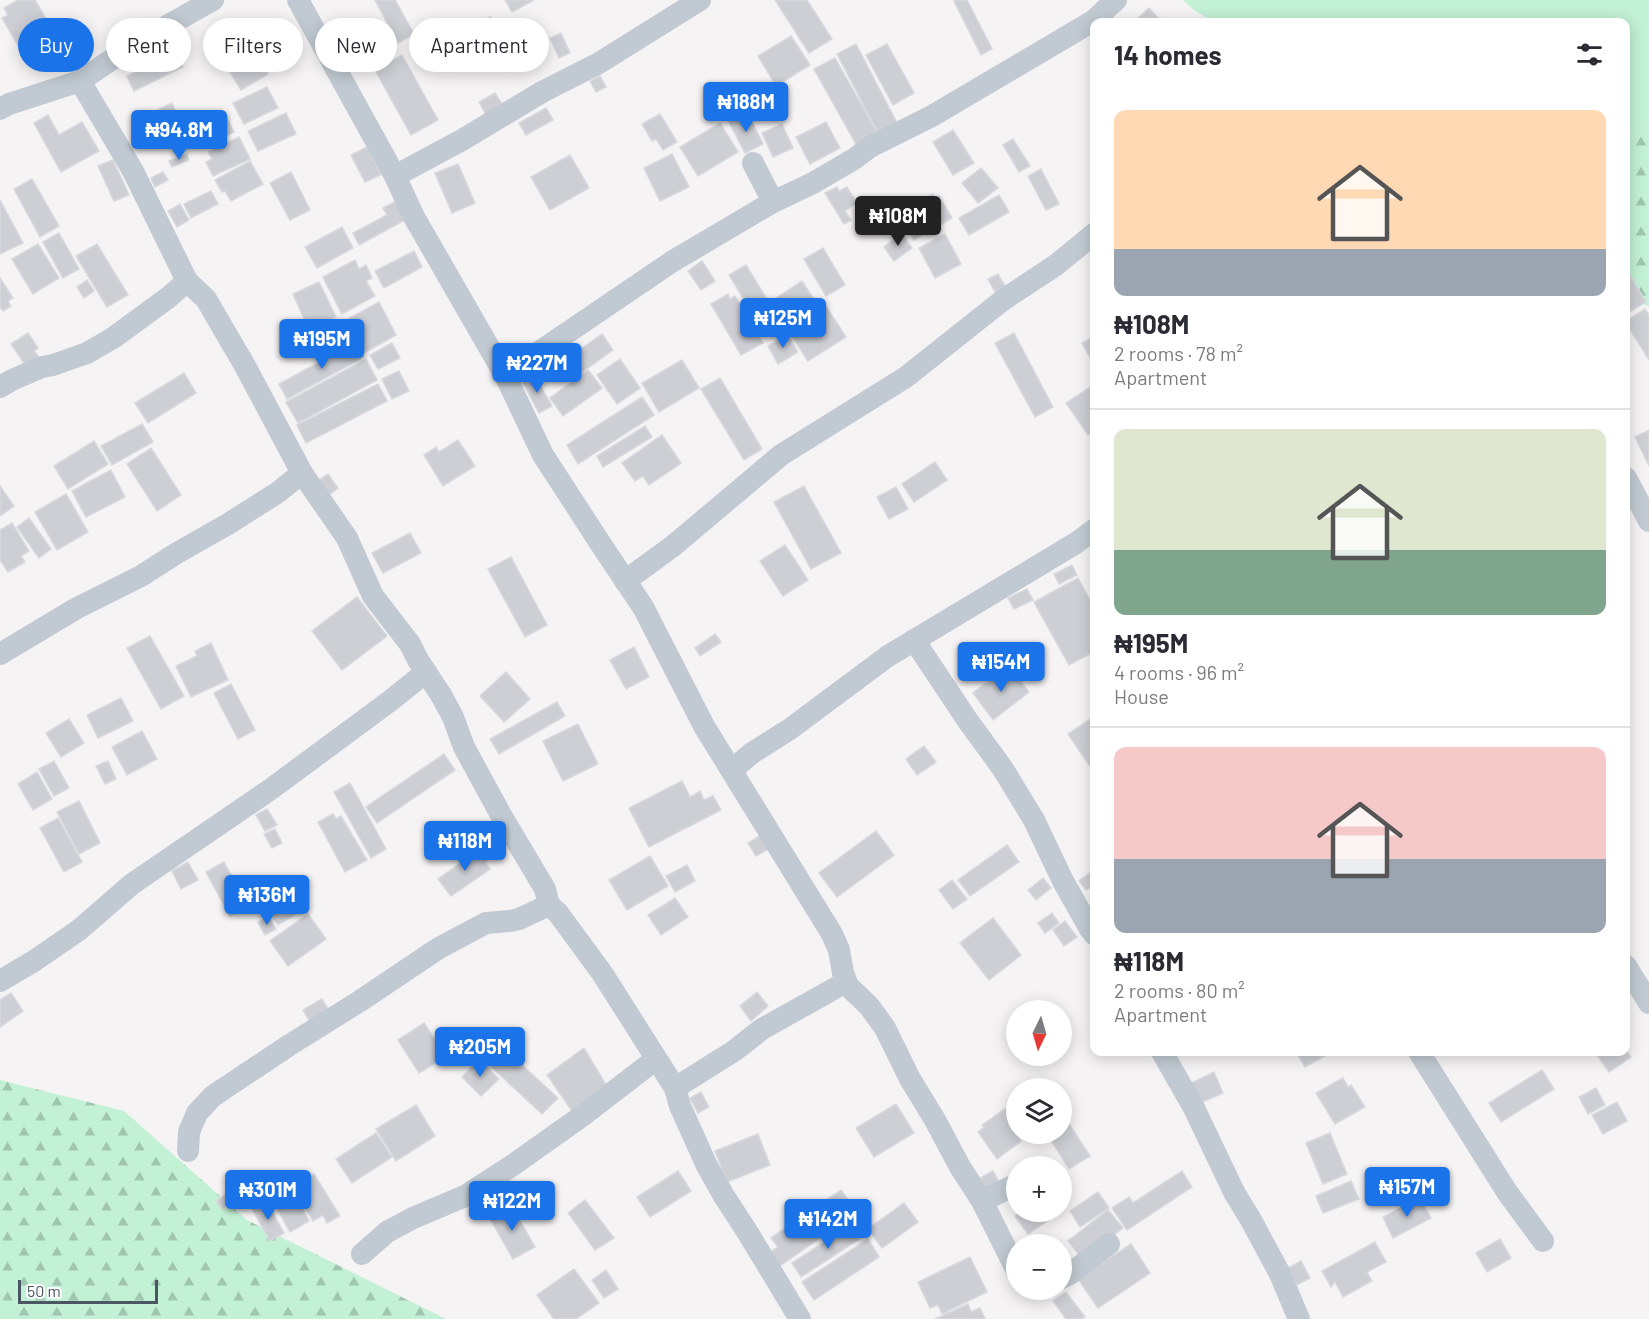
<!DOCTYPE html>
<html lang="en">
<head>
<meta charset="utf-8">
<style>
  :root { --surface:#fff; --page:#f2f2f3; --text:#2b2b33; --muted:#7c7c81; --line:#e1e1e2; --accent:#1a73e8 }
  body { margin:0; font-family:Barlow,sans-serif; background:var(--page); color:var(--text); height:100vh; display:flex; flex-direction:column; font-size:22px; white-space:nowrap }
  * { box-sizing:border-box; margin:0 }
  p { font-size:20px; color:var(--muted) }
  .icon { flex:none; width:33px; height:33px; fill:none; stroke:currentColor; stroke-width:2; stroke-linecap:round; stroke-linejoin:round }
  .map { position:relative; flex:1; overflow:hidden }
  .sheet { position:absolute; left:1090px; top:18px; width:540px; height:1038px; display:flex; flex-direction:column; background:var(--surface); border-radius:12px; box-shadow:0 3px 15px #0003 }
  .sheet>* { flex:none }
  .top-card { position:absolute; left:18px; top:18px; width:570px; height:54px; display:flex; gap:12px }
  .needle { width:39px; rotate:185deg }
  .controls { position:absolute; left:1006px; top:1000px; display:grid; gap:12px }
  .controls a { display:grid; place-items:center; width:66px; height:66px; border-radius:50%; background:var(--surface); box-shadow:0 3px 15px #0003; font-size:30px }
  .scale { position:absolute; left:18px; bottom:15px; width:140px; box-sizing:border-box; padding-left:6px; border:3px solid #4a5661; border-top:0; font-size:16px; line-height:21px; white-space:nowrap; color:#4a5661; -webkit-text-stroke:4px #fff; paint-order:stroke }
  .price { position:absolute; translate:-50% -51px; padding:0 14px; border-radius:6px; background:var(--accent); color:#fff; font-size:20px; line-height:39px; filter:drop-shadow(0 2px 3px #0008) }
  .price::after { content:''; position:absolute; left:50%; top:36px; width:18px; height:14px; margin-left:-9px; background:inherit; clip-path:polygon(0 0,100% 0,50% 100%) }
  .price.active { background:#222; color:#fff }
  ul { padding:0; list-style:none }
  li { display:grid; align-content:center; gap:12px; height:318px; padding:0 24px }
  li+li { border-top:2px solid var(--line) }
  li span { display:grid; place-items:center; height:186px; border-radius:12px; color:#555 }
  li>.icon { margin-inline-start:auto }
  span .icon { width:108px; height:108px; fill:#fffc; stroke-width:1 }
  li b { font-size:26px }
  h2 { display:flex; justify-content:space-between; align-items:center; height:72px; padding:0 24px; font-size:26px }
  .tag { padding:0 21px; border-radius:27px; background:var(--surface); box-shadow:0 3px 15px #0003; font-size:21px; line-height:54px }
  .tag.active { background:var(--accent); color:#fff }
  .map>svg:first-child { display:block }
</style>
</head>
<body>
<div class="map">
<svg width="1649" height="1319" viewBox="0 0 1649 1319">
  <defs>
    <pattern id="forest-firs" width="22" height="20" patternUnits="userSpaceOnUse" patternTransform="scale(1.5)"><rect width="22" height="20" fill="#c3f1d5"/><path d="M5 1l3.5 6h-7zM16 11l3.5 6h-7z" fill="#a0c6b0"/></pattern>
  </defs>
  <rect width="100%" height="100%" fill="#f5f3f3"/>
  <polygon fill="#c3f1d5" points="1183,0 1649,0 1649,119 1626,139 1626,22 1214,22 1194,10"/>
  <g fill="url(#forest-firs)">
    <polygon points="1649,119 1649,307 1631,297 1626,279 1626,139"/>
    <polygon points="0,1080 124,1111 247,1220 446,1319 0,1319"/>
  </g>
  <g fill="#cdcfd5" stroke="#d7d9de" stroke-width="1.5">
    <polygon points="18,0 35,0 62,46 37,60 32,51 24,56 2,18 8,15 4,8"/>
    <polygon points="375,0 395,0 414,34 398,43"/>
    <polygon points="505,0 534,0 512,12"/>
    <polygon points="775,0 807,0 832,39 809,53"/>
    <polygon points="956,0 967,0 992,49 981,55 954,1"/>
    <polygon points="1149,8 1162,22 1134,22"/>
    <polygon points="491,17 501,44 485,50 486,54 473,59 471,54 461,58 451,31"/>
    <polygon points="561,33 570,53 559,58 550,38"/>
    <polygon points="791,36 810,65 776,86 758,56"/>
    <polygon points="245,37 268,74 241,90 218,53"/>
    <polygon points="440,44 451,63 439,70 428,51"/>
    <polygon points="856,44 897,123 878,133 837,54"/>
    <polygon points="887,44 914,93 893,105 866,55"/>
    <polygon points="175,52 183,67 134,91 127,76"/>
    <polygon points="402,55 438,120 411,135 375,70"/>
    <polygon points="835,58 878,134 857,146 814,69"/>
    <polygon points="600,76 606,87 596,92 590,81"/>
    <polygon points="267,87 278,108 244,124 233,103"/>
    <polygon points="495,93 504,107 487,117 479,102"/>
    <polygon points="172,103 184,130 162,140 149,114"/>
    <polygon points="546,108 553,120 526,135 519,123"/>
    <polygon points="224,112 234,132 200,149 190,128"/>
    <polygon points="747,112 763,144 745,153 729,122"/>
    <polygon points="286,113 296,134 258,151 248,131"/>
    <polygon points="660,114 677,142 663,150 656,139 652,141 642,124"/>
    <polygon points="48,115 59,135 82,122 99,151 61,172 34,123"/>
    <polygon points="826,122 840,148 810,164 796,137"/>
    <polygon points="720,123 738,152 698,176 680,147"/>
    <polygon points="782,124 793,148 773,157 762,133"/>
    <polygon points="953,130 974,163 953,175 933,142"/>
    <polygon points="239,137 250,159 213,176 206,162 212,159 208,152"/>
    <polygon points="1013,139 1030,166 1019,172 1003,145"/>
    <polygon points="367,147 381,175 365,182 351,155"/>
    <polygon points="187,154 189,160 172,167 169,161"/>
    <polygon points="672,154 689,187 660,201 644,168"/>
    <polygon points="570,155 589,188 550,210 531,177"/>
    <polygon points="113,160 129,195 114,201 98,166"/>
    <polygon points="250,161 263,184 231,201 225,191 222,192 215,180"/>
    <polygon points="458,164 475,203 452,213 435,173"/>
    <polygon points="981,168 998,188 978,203 962,183"/>
    <polygon points="1041,169 1059,204 1046,210 1028,176"/>
    <polygon points="163,172 168,180 155,187 151,178"/>
    <polygon points="291,172 310,210 290,220 270,183"/>
    <polygon points="32,179 59,226 40,237 14,189"/>
    <polygon points="837,187 839,191 847,187 857,203 845,211 851,220 844,224 825,193"/>
    <polygon points="211,191 218,204 191,218 184,204"/>
    <polygon points="933,194 935,198 939,196 952,218 914,240 901,219 924,205 921,201"/>
    <polygon points="999,195 1009,212 969,235 959,218"/>
    <polygon points="0,200 23,243 0,254"/>
    <polygon points="396,201 405,220 359,245 353,233 387,215 383,208"/>
    <polygon points="180,204 189,220 177,227 168,211"/>
    <polygon points="342,227 353,248 317,268 305,247"/>
    <polygon points="59,233 79,269 63,278 43,242"/>
    <polygon points="901,233 912,248 894,261 884,247"/>
    <polygon points="945,234 961,264 935,278 919,248"/>
    <polygon points="38,244 59,278 33,294 12,259"/>
    <polygon points="97,244 128,295 107,307 76,256"/>
    <polygon points="823,248 845,285 826,296 804,259"/>
    <polygon points="414,251 422,267 384,288 375,271"/>
    <polygon points="355,260 359,269 366,265 372,278 366,281 375,296 342,314 323,277"/>
    <polygon points="702,261 715,281 701,290 688,271"/>
    <polygon points="746,265 768,301 751,311 729,275"/>
    <polygon points="998,274 1005,286 995,292 988,279"/>
    <polygon points="1629,274 1646,302 1626,314 1626,276"/>
    <polygon points="0,278 13,298 8,301 11,306 3,311 0,307"/>
    <polygon points="87,280 94,291 84,298 77,287"/>
    <polygon points="802,281 818,306 784,328 769,303"/>
    <polygon points="319,282 336,317 309,330 293,294"/>
    <polygon points="728,294 730,299 735,296 763,343 741,355 711,304"/>
    <polygon points="379,302 396,335 366,352 348,319"/>
    <polygon points="827,308 846,337 808,361 789,332"/>
    <polygon points="1645,309 1649,315 1649,360 1626,323 1626,321"/>
    <polygon points="28,333 38,348 34,351 41,360 28,369 11,344"/>
    <polygon points="1014,333 1053,407 1035,417 995,343"/>
    <polygon points="602,334 613,350 574,378 571,374 567,377 561,369 565,366 563,362"/>
    <polygon points="788,335 798,352 778,364 768,346"/>
    <polygon points="1095,336 1095,367 1082,343"/>
    <polygon points="356,342 364,357 287,399 279,384"/>
    <polygon points="392,343 400,358 378,369 370,355"/>
    <polygon points="366,359 377,380 298,423 286,402"/>
    <polygon points="620,359 640,388 617,404 597,375"/>
    <polygon points="682,360 699,388 659,412 642,383"/>
    <polygon points="588,370 602,388 563,416 550,398"/>
    <polygon points="399,371 409,391 392,399 382,379"/>
    <polygon points="184,373 196,393 148,423 135,403"/>
    <polygon points="534,375 552,406 539,413 522,381"/>
    <polygon points="720,378 762,449 744,460 701,389"/>
    <polygon points="378,384 387,401 306,443 297,425"/>
    <polygon points="1095,384 1095,430 1088,435 1066,403"/>
    <polygon points="642,397 654,415 578,464 567,445"/>
    <polygon points="142,424 153,442 112,465 101,446"/>
    <polygon points="645,426 652,437 603,467 597,456"/>
    <polygon points="1649,430 1649,466 1635,437"/>
    <polygon points="662,435 681,463 649,485 643,476 635,481 622,463"/>
    <polygon points="458,440 475,466 443,486 424,455 436,447 439,452"/>
    <polygon points="94,441 108,464 68,489 54,466"/>
    <polygon points="151,448 181,495 157,511 127,464"/>
    <polygon points="935,462 947,480 914,502 902,484"/>
    <polygon points="111,470 125,497 86,517 72,491"/>
    <polygon points="328,474 338,488 329,495 319,480"/>
    <polygon points="0,486 14,506 0,516"/>
    <polygon points="804,486 841,553 811,569 774,502"/>
    <polygon points="896,487 908,509 889,519 877,497"/>
    <polygon points="66,494 88,532 57,550 35,512"/>
    <polygon points="29,518 51,549 39,558 17,527"/>
    <polygon points="12,523 29,551 21,556 25,562 8,572 0,560 0,530"/>
    <polygon points="410,533 421,553 383,573 372,553"/>
    <polygon points="785,545 808,580 783,596 760,561"/>
    <polygon points="511,557 547,625 525,637 488,569"/>
    <polygon points="1072,565 1077,575 1059,584 1054,574"/>
    <polygon points="1078,578 1095,609 1095,651 1069,665 1034,602"/>
    <polygon points="1027,589 1033,600 1014,609 1008,598"/>
    <polygon points="357,597 387,636 342,670 312,631"/>
    <polygon points="715,634 721,642 700,656 695,648"/>
    <polygon points="150,636 184,696 161,709 127,648"/>
    <polygon points="211,643 228,680 191,697 176,666 197,656 195,651"/>
    <polygon points="634,647 649,677 626,689 610,660"/>
    <polygon points="1009,666 1029,692 993,720 973,693"/>
    <polygon points="506,672 530,699 504,722 480,696"/>
    <polygon points="231,684 255,730 238,739 214,693"/>
    <polygon points="121,698 133,721 98,738 87,715"/>
    <polygon points="557,702 565,716 499,754 490,739"/>
    <polygon points="1095,716 1095,762 1089,765 1068,734"/>
    <polygon points="69,719 84,743 61,757 46,733"/>
    <polygon points="578,724 598,764 563,781 543,741"/>
    <polygon points="142,731 157,759 127,775 112,747"/>
    <polygon points="924,746 936,762 917,775 906,759"/>
    <polygon points="444,754 455,770 377,823 366,807"/>
    <polygon points="54,761 69,788 54,796 39,769"/>
    <polygon points="108,761 116,779 105,784 96,766"/>
    <polygon points="37,772 52,799 33,810 18,784"/>
    <polygon points="682,781 690,797 700,791 704,800 713,796 721,810 649,847 629,808"/>
    <polygon points="350,783 386,849 371,858 334,792"/>
    <polygon points="79,801 100,843 79,854 57,812"/>
    <polygon points="267,809 277,825 265,831 256,815"/>
    <polygon points="333,814 336,819 341,816 367,860 345,872 318,822"/>
    <polygon points="58,818 82,862 64,872 40,828"/>
    <polygon points="275,829 282,843 272,848 264,834"/>
    <polygon points="876,831 894,855 837,897 819,873"/>
    <polygon points="761,835 769,849 756,856 748,843"/>
    <polygon points="1007,845 1019,862 970,896 958,880"/>
    <polygon points="482,848 490,859 485,862 490,869 451,896 438,879"/>
    <polygon points="650,856 668,886 627,910 609,880"/>
    <polygon points="188,862 198,880 181,889 172,871"/>
    <polygon points="224,862 248,906 230,916 206,872"/>
    <polygon points="687,865 695,881 675,892 666,876"/>
    <polygon points="1095,869 1095,884 1086,890 1079,881"/>
    <polygon points="1043,878 1051,888 1036,900 1028,890"/>
    <polygon points="952,880 967,899 953,909 939,890"/>
    <polygon points="290,882 306,908 278,925 262,899"/>
    <polygon points="675,898 688,917 661,935 648,915"/>
    <polygon points="1052,913 1059,923 1045,933 1038,923"/>
    <polygon points="308,914 326,939 288,966 270,941"/>
    <polygon points="269,917 276,929 265,935 258,922"/>
    <polygon points="993,918 1021,955 989,980 960,943"/>
    <polygon points="1065,921 1077,937 1064,946 1053,930"/>
    <polygon points="757,992 768,1006 751,1021 740,1006"/>
    <polygon points="11,993 23,1011 0,1027 0,1000"/>
    <polygon points="322,999 331,1014 312,1025 303,1010"/>
    <polygon points="424,1023 446,1057 419,1073 398,1040"/>
    <polygon points="500,1045 558,1098 542,1114 485,1061"/>
    <polygon points="584,1048 608,1088 574,1114 547,1075"/>
    <polygon points="1626,1050 1631,1057 1609,1072 1597,1055 1602,1052 1626,1052"/>
    <polygon points="1296,1052 1332,1052 1305,1067"/>
    <polygon points="479,1059 499,1079 481,1096 462,1077"/>
    <polygon points="1542,1070 1554,1089 1501,1122 1489,1103"/>
    <polygon points="1214,1072 1223,1093 1200,1103 1191,1083"/>
    <polygon points="1343,1078 1348,1087 1351,1085 1365,1107 1335,1124 1316,1093"/>
    <polygon points="1596,1088 1605,1105 1588,1114 1579,1097"/>
    <polygon points="701,1092 709,1107 698,1113 690,1098"/>
    <polygon points="1017,1097 1017,1130 1014,1131 1021,1141 997,1159 978,1132 984,1127 982,1125 1006,1108 1013,1118 1016,1115 1008,1104"/>
    <polygon points="1617,1102 1627,1121 1603,1134 1592,1115"/>
    <polygon points="896,1104 914,1133 874,1157 856,1128"/>
    <polygon points="416,1105 435,1136 396,1161 376,1129"/>
    <polygon points="1064,1116 1090,1156 1069,1169 1047,1134 1062,1134 1062,1117"/>
    <polygon points="376,1133 392,1157 352,1183 336,1159"/>
    <polygon points="1330,1133 1347,1174 1323,1184 1306,1143"/>
    <polygon points="758,1134 770,1165 727,1182 715,1151"/>
    <polygon points="678,1171 691,1191 650,1217 637,1197"/>
    <polygon points="993,1171 1000,1184 987,1191 980,1178"/>
    <polygon points="1182,1171 1192,1187 1127,1230 1112,1208 1129,1197 1133,1203"/>
    <polygon points="314,1174 340,1216 327,1223 323,1215 313,1221 293,1186"/>
    <polygon points="1351,1181 1359,1199 1323,1213 1316,1196"/>
    <polygon points="292,1187 309,1221 290,1232 271,1198"/>
    <polygon points="841,1190 857,1212 777,1268 767,1254 778,1247 771,1238"/>
    <polygon points="231,1191 237,1200 223,1210 216,1201"/>
    <polygon points="1098,1192 1109,1208 1080,1227 1070,1211"/>
    <polygon points="1420,1198 1431,1218 1393,1238 1383,1217"/>
    <polygon points="585,1200 614,1238 595,1250 568,1213"/>
    <polygon points="266,1201 284,1233 270,1241 252,1209"/>
    <polygon points="904,1203 918,1222 882,1248 868,1229"/>
    <polygon points="511,1205 535,1247 513,1259 489,1217"/>
    <polygon points="1108,1210 1123,1228 1083,1260 1068,1241"/>
    <polygon points="1020,1212 1056,1212 1058,1214 1028,1234 1015,1216"/>
    <polygon points="855,1222 864,1236 801,1277 792,1263"/>
    <polygon points="868,1239 879,1257 814,1300 802,1282"/>
    <polygon points="1500,1239 1511,1258 1487,1272 1476,1253"/>
    <polygon points="1375,1242 1386,1262 1367,1272 1372,1281 1343,1297 1335,1282 1331,1287 1322,1271"/>
    <polygon points="1131,1244 1150,1273 1098,1308 1078,1279"/>
    <polygon points="970,1257 987,1292 942,1314 938,1305 930,1308 918,1282"/>
    <polygon points="1301,1261 1310,1278 1297,1285 1288,1268"/>
    <polygon points="574,1269 599,1303 576,1319 554,1319 537,1295"/>
    <polygon points="606,1270 618,1289 604,1298 592,1280"/>
    <polygon points="1066,1292 1085,1317 1081,1319 1066,1319 1053,1301"/>
    <polygon points="968,1304 971,1312 980,1308 985,1319 935,1319"/>
  </g>
  <g fill="none" stroke-linecap="round" stroke-linejoin="round">
    <g stroke="#c1cad2" stroke-width="22">
      <polyline points="298,0 395,176 414,217 505,375 543,455 602,546 643,607 704,726 832,934 839,950 843,973 848,986 869,1006 885,1028 910,1079 935,1120 960,1167 982,1201 1017,1271"/>
      <polyline points="80,81 133,171 187,281 206,299 245,366 302,473 347,538 373,596 410,644 418,660 441,695 453,717 464,747 501,815 545,889 549,905 558,913 602,973 675,1088 680,1106 707,1166 724,1196 748,1233 800,1319"/>
      <polyline points="0,109 9,104 80,81 133,45 213,0"/>
      <polyline points="753,163 773,202"/>
      <polyline points="395,176 462,140 542,92 599,63 700,0"/>
      <polyline points="505,375 673,261 773,202 813,183 854,159 870,147 932,116 1093,21 1116,0"/>
      <polyline points="0,387 12,380 42,367 53,365 87,353 113,338 169,297 187,281"/>
      <polyline points="1626,478 1649,521"/>
      <polyline points="625,581 673,546 781,455 906,377 1003,300 1056,265 1095,233"/>
      <polyline points="914,640 968,721 1003,769 1034,820 1063,881 1090,929 1095,935"/>
      <polyline points="0,654 77,608 141,576 177,553 228,524 277,493 302,473"/>
      <polyline points="732,770 752,753 790,729 888,656 1076,543 1095,529"/>
      <polyline points="1626,966 1649,1003"/>
      <polyline points="0,981 34,961 79,930 132,884 271,789 390,701 426,672"/>
      <polyline points="1162,1052 1194,1108 1234,1192 1251,1220 1280,1274 1299,1319"/>
      <polyline points="1419,1052 1507,1192 1543,1241"/>
      <polyline points="675,1088 734,1051 762,1029 846,982"/>
      <polyline points="188,1151 189,1132 197,1113 213,1096 288,1046 360,1001 439,948 486,923 510,921 519,919 549,905"/>
      <polyline points="982,1201 1017,1184"/>
      <polyline points="362,1254 387,1232 413,1218 465,1196 513,1165 582,1116 656,1059"/>
      <polyline points="1062,1278 1070,1274 1109,1244"/>
    </g>
  </g>
</svg>
<div class="controls">
<a><svg class="needle" viewBox="-14 -14 28 28"><path d="M0-13l5 13h-10z" fill="#e53935"/><path d="M0 13l5-13h-10z" fill="#7c7c81"/></svg></a>
<a><svg class="icon" aria-label="layers" viewBox="0 0 24 24"><path d="M12 4l9 5-9 5-9-5zM3 14l9 5 9-5"/></svg></a>
<a>+</a>
<a>−</a>
</div>
<div class="scale">50 m</div>
<b class="price" style="left:746px;top:133px">₦188M</b>
<b class="price" style="left:179px;top:161px">₦94.8M</b>
<b class="price active" style="left:898px;top:247px">₦108M</b>
<b class="price" style="left:783px;top:349px">₦125M</b>
<b class="price" style="left:322px;top:370px">₦195M</b>
<b class="price" style="left:537px;top:394px">₦227M</b>
<b class="price" style="left:1001px;top:693px">₦154M</b>
<b class="price" style="left:465px;top:872px">₦118M</b>
<b class="price" style="left:267px;top:926px">₦136M</b>
<b class="price" style="left:480px;top:1078px">₦205M</b>
<b class="price" style="left:1407px;top:1218px">₦157M</b>
<b class="price" style="left:268px;top:1221px">₦301M</b>
<b class="price" style="left:512px;top:1232px">₦122M</b>
<b class="price" style="left:828px;top:1250px">₦142M</b>
<div class="top-card">
<a class="tag active">Buy</a>
<a class="tag">Rent</a>
<a class="tag">Filters</a>
<a class="tag">New</a>
<a class="tag">Apartment</a>
</div>
<section class="sheet">
<h2>14 homes<svg class="icon" aria-label="filters" viewBox="0 0 24 24"><path d="M4 7h16M4 17h16"/><circle cx="9" cy="7" r="2"/><circle cx="15" cy="17" r="2"/></svg></h2>
<ul>
<li><span style="background:linear-gradient(#ffd9b3 75%,#9aa5b1 0)"><svg class="icon" aria-label="home" viewBox="0 0 24 24"><path d="M3 11l9-7 9 7M6 9v11h12V9"/></svg></span><div><b>₦108M</b><p>2 rooms · 78 m²</p><p>Apartment</p></div></li>
<li><span style="background:linear-gradient(#dfe7d0 65%,#7fa58c 0)"><svg class="icon" aria-label="home" viewBox="0 0 24 24"><path d="M3 11l9-7 9 7M6 9v11h12V9"/></svg></span><div><b>₦195M</b><p>4 rooms · 96 m²</p><p>House</p></div></li>
<li><span style="background:linear-gradient(#f6c9c9 60%,#9aa5b1 0)"><svg class="icon" aria-label="home" viewBox="0 0 24 24"><path d="M3 11l9-7 9 7M6 9v11h12V9"/></svg></span><div><b>₦118M</b><p>2 rooms · 80 m²</p><p>Apartment</p></div></li>
</ul>
</section>
</div>
</body>
</html>
